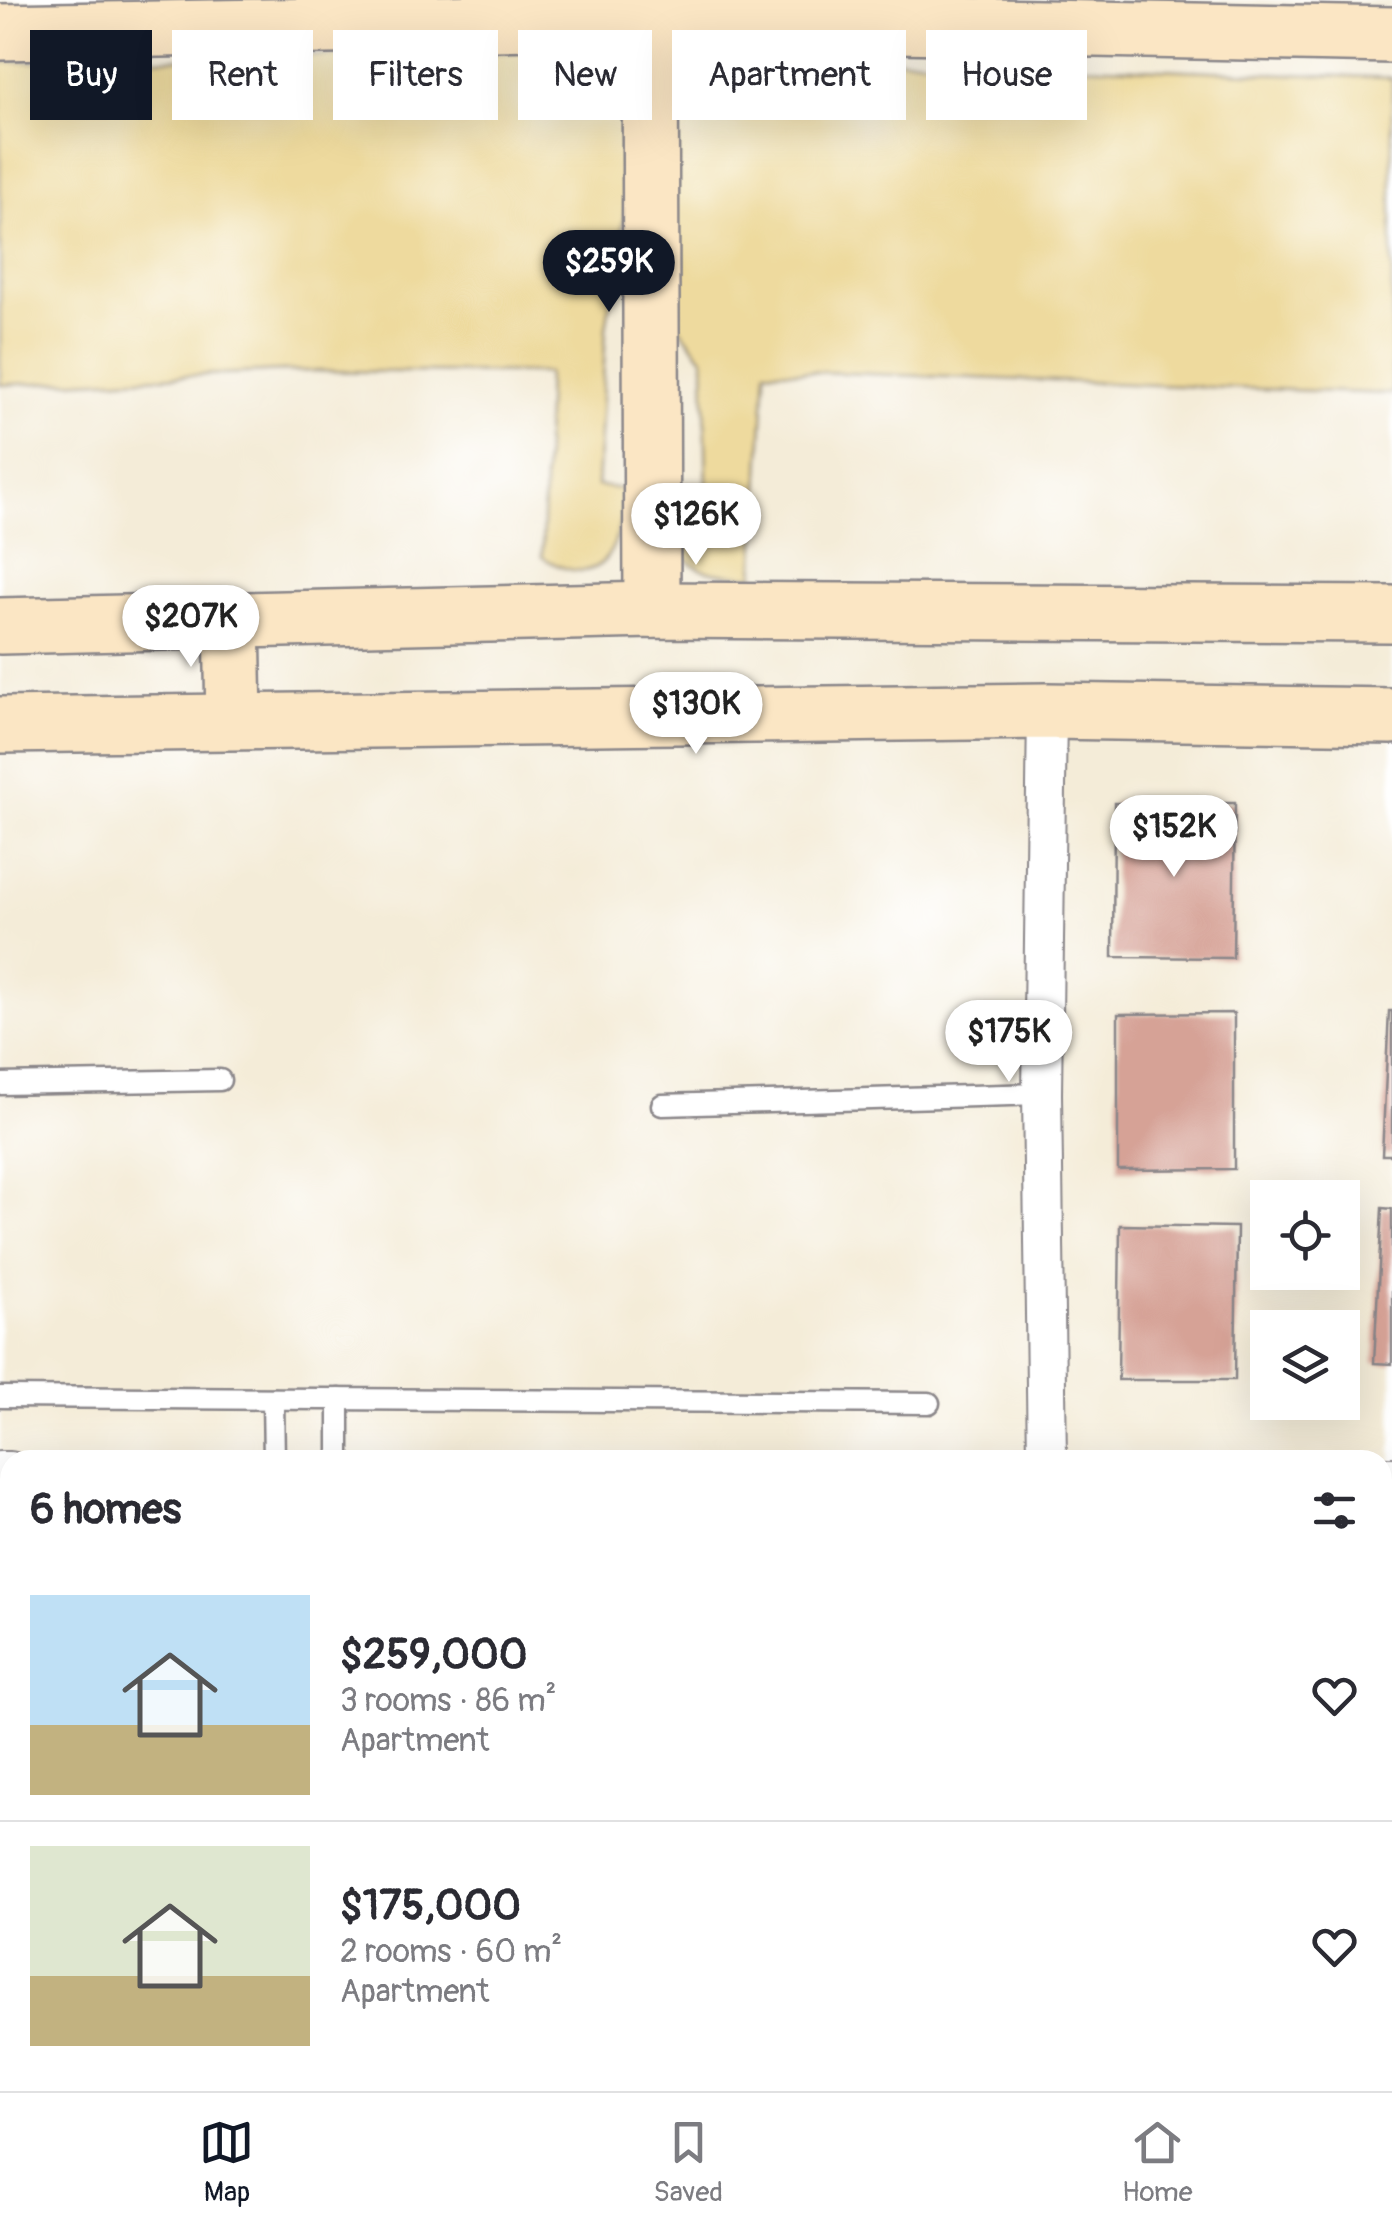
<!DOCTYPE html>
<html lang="en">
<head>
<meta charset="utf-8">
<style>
  :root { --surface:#fff; --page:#f2f2f3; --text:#2b2b33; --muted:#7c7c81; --line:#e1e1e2; --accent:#111827 }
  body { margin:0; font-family:Pangolin,sans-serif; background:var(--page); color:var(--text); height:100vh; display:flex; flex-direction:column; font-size:38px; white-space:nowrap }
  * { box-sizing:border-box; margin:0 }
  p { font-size:32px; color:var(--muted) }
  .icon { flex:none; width:55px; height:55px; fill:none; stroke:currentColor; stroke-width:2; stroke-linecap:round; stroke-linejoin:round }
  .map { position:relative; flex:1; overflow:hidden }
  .drawer { position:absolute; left:0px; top:1450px; width:1392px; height:642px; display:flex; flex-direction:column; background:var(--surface); border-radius:30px 30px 0 0; box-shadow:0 10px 40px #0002 }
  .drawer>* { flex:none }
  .top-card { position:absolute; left:30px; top:30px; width:1332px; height:90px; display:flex; gap:20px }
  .fabs { position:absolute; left:1250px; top:1180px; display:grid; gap:20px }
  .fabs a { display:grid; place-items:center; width:110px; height:110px; border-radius:0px; background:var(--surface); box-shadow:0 10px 40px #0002; font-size:50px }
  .price { position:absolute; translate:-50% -85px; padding:0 22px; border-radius:35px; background:#fff; color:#222; font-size:32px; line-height:65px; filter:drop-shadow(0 2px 5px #0008) }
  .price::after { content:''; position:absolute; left:50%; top:60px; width:30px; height:22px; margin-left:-15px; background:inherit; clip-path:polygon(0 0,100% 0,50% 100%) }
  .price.on { background:var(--accent); color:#fff }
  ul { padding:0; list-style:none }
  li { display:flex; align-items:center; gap:30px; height:250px; padding:0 30px }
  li+li { border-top:2px solid var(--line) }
  li span { display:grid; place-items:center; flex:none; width:280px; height:200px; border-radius:0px; color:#555 }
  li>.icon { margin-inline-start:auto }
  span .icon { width:120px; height:120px; fill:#fffc; stroke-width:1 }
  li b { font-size:42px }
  h2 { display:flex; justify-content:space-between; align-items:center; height:120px; padding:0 30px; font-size:42px }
  .chip { padding:0 35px; border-radius:0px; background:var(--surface); box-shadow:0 10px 40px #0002; font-size:35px; line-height:90px }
  .chip.on { background:var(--accent); color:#fff }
  .tabs { display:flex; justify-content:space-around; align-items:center; height:140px; border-top:2px solid var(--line); background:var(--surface); font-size:28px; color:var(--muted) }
  .tabs a { display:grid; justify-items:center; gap:5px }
  .tabs .on { color:var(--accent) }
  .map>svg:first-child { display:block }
</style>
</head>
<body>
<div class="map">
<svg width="1392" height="2091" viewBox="0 0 1392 2091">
  <rect width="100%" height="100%" fill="#fff"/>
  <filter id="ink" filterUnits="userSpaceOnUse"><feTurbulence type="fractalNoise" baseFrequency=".01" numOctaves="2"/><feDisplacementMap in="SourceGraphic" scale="20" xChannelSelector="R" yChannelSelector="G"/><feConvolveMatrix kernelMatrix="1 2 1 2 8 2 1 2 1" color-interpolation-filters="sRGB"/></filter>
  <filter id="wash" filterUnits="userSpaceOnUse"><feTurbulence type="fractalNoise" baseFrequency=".0048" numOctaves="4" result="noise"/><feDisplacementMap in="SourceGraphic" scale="40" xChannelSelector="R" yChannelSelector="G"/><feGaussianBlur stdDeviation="2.25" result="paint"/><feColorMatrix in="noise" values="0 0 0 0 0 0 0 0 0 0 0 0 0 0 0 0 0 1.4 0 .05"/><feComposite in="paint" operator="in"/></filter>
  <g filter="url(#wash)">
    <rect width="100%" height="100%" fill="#f4ecd8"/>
    <g fill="#eeda9e" stroke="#887e6c" stroke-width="2.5">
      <path d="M 601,50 L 622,61 L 631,75 L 635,148 L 606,328 L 597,486 L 624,489 C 621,542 607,597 542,557 L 547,373 L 284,371 L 0,385 L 0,62 Z"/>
      <path d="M 715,52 L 1392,78 L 1392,394 L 766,370 L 754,576 C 674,573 677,559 675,486 L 707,488 L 704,359 L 679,327 L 666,280 L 673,75 L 684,62 Z"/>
    </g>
    <g id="blocks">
      <g fill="#d6a296">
        <polygon points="1114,803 1235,803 1233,958 1113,957"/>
        <polygon points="1389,1011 1392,1011 1392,1155 1382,1155"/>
        <polygon points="1234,1013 1234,1169 1118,1170 1118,1014"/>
        <polygon points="1382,1208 1392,1209 1392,1364 1374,1363"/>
        <polygon points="1120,1225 1237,1227 1235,1380 1118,1380"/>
      </g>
    </g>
  </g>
  <g filter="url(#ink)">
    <use href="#blocks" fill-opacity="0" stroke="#8b878a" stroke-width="2.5"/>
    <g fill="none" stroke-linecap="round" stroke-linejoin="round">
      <defs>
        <g id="lane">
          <polyline points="0,1084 220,1080"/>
          <polyline points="662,1105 1042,1094"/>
          <polyline points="0,1397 929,1403"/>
          <polyline points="273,1399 274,1460"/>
          <polyline points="339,1399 339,1460"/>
          <polyline points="131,2082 131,2091"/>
        </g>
        <g id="street">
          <polyline points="1047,1460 1042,1094 1047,711"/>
          <polyline points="0,1471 10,1471"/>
          <polyline points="1382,1477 1392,1477"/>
          <polyline points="0,1903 10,1903"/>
          <polyline points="1382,1913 1392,1913"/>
          <polyline points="315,2082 315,2091"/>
          <polyline points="766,2082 766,2091"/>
          <polyline points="1205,2091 1205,2082"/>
        </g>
        <g id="secondary">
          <polyline points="650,20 652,610"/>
          <polyline points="0,32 650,20 1392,35"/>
          <polyline points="232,619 234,720"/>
          <polyline points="0,626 652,610 1392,614"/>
          <polyline points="0,725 1047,711 1392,716"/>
        </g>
      </defs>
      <use href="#lane" stroke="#8b878a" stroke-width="25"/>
      <use href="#street" stroke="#8b878a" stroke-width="42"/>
      <use href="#secondary" stroke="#8b878a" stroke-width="60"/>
      <use href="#lane" stroke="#fff" stroke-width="20"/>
      <use href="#street" stroke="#fff" stroke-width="38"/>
      <use href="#secondary" stroke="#fbe6c4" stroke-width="55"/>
    </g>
  </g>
</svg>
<div class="fabs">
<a><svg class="icon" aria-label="locate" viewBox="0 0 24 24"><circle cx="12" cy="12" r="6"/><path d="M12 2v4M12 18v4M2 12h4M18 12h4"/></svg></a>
<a><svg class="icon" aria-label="layers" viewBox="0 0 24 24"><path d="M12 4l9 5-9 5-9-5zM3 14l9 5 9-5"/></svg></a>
</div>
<b class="price on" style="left:609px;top:315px">$259K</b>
<b class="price" style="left:696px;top:568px">$126K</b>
<b class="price" style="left:191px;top:670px">$207K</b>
<b class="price" style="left:696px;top:757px">$130K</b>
<b class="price" style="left:1174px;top:880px">$152K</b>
<b class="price" style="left:1009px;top:1085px">$175K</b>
<div class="top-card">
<a class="chip on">Buy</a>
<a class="chip">Rent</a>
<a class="chip">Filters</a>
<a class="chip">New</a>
<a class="chip">Apartment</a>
<a class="chip">House</a>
</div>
<section class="drawer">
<h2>6 homes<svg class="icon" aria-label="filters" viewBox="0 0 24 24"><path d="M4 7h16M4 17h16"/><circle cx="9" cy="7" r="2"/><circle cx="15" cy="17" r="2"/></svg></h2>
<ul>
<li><span style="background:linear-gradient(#bfe0f5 65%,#c2b280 0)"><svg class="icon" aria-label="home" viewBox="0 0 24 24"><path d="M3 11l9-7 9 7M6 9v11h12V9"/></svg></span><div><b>$259,000</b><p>3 rooms · 86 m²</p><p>Apartment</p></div><svg class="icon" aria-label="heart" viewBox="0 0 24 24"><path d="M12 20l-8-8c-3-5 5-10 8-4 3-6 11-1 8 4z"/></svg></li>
<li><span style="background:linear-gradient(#dfe7d0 65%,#c2b280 0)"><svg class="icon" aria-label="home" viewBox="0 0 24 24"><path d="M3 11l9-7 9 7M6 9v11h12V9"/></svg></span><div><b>$175,000</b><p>2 rooms · 60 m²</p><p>Apartment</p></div><svg class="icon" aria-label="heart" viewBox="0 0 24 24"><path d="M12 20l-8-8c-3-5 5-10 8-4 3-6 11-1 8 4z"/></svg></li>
</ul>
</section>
</div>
<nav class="tabs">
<a class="on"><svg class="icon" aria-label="map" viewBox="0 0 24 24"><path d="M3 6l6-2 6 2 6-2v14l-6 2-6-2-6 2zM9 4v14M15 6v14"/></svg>Map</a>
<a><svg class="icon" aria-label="saved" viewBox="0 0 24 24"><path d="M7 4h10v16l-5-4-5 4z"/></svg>Saved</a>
<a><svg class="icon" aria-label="home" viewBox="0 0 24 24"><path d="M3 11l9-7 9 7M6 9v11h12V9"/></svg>Home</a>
</nav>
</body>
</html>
